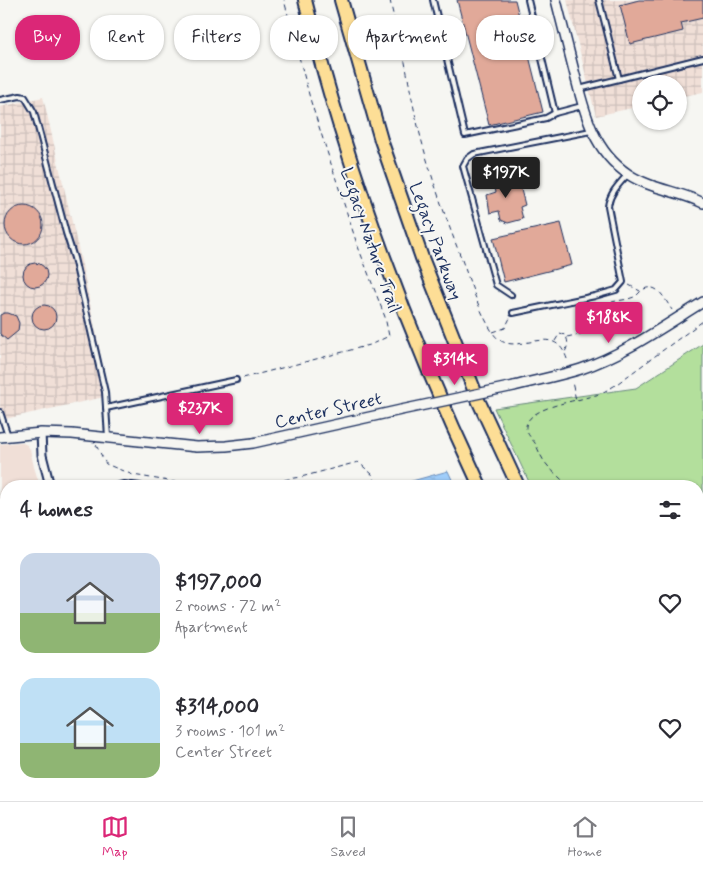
<!DOCTYPE html>
<html lang="en">
<head>
<meta charset="utf-8">
<style>
  :root { --surface:#fff; --page:#f7f7f7; --text:#2b2b33; --muted:#7c7c81; --line:#e1e1e2; --accent:#db2777 }
  body { margin:0; font-family:Mynerve,sans-serif; background:var(--page); color:var(--text); height:100vh; display:flex; flex-direction:column; font-size:19px; white-space:nowrap }
  * { box-sizing:border-box; margin:0 }
  p { font-size:16px; color:var(--muted) }
  .icon { flex:none; width:28px; height:28px; fill:none; stroke:currentColor; stroke-width:2; stroke-linecap:round; stroke-linejoin:round }
  .map { position:relative; flex:1; overflow:hidden }
  .sheet { position:absolute; left:0px; top:480px; width:704px; height:321px; display:flex; flex-direction:column; background:var(--surface); border-radius:20px 20px 0 0; box-shadow:0 1px 4px #0004 }
  .sheet>* { flex:none }
  .banner { position:absolute; left:15px; top:15px; width:674px; height:45px; display:flex; gap:10px }
  .fabs { position:absolute; left:632px; top:75px; display:grid; gap:10px }
  .fabs a { display:grid; place-items:center; width:55px; height:55px; border-radius:50%; background:var(--surface); box-shadow:0 1px 4px #0004; font-size:25px }
  .price { position:absolute; translate:-50% -42px; padding:0 11px; border-radius:5px; background:var(--accent); color:#fff; font-size:16px; line-height:32px; filter:drop-shadow(0 1px 2px #0008) }
  .price::after { content:''; position:absolute; left:50%; top:30px; width:15px; height:11px; margin-left:-8px; background:inherit; clip-path:polygon(0 0,100% 0,50% 100%) }
  .price.on { background:#222; color:#fff }
  ul { padding:0; list-style:none }
  li { display:flex; align-items:center; gap:15px; height:125px; padding:0 20px }
  li span { display:grid; place-items:center; flex:none; width:140px; height:100px; border-radius:15px; color:#555 }
  li>.icon { margin-inline-start:auto }
  span .icon { width:60px; height:60px; fill:#fffc; stroke-width:1 }
  li b { font-size:21px }
  h2 { display:flex; justify-content:space-between; align-items:center; height:60px; padding:0 20px; font-size:21px }
  .tag { padding:0 18px; border-radius:20px; background:var(--surface); box-shadow:0 1px 4px #0004; font-size:18px; line-height:45px }
  .tag.on { background:var(--accent); color:#fff }
  .tab-bar { display:flex; justify-content:space-around; align-items:center; height:70px; border-top:1px solid var(--line); background:var(--surface); font-size:14px; color:var(--muted) }
  .tab-bar a { display:grid; justify-items:center; gap:2px }
  .tab-bar .on { color:var(--accent) }
  .map>svg:first-child { display:block }
</style>
</head>
<body>
<div class="map">
<svg width="703" height="801" viewBox="0 0 703 801">
  <defs>
    <pattern id="industrial-grid" width="8" height="8" patternUnits="userSpaceOnUse" patternTransform="scale(1.25)"><rect width="8" height="8" fill="#f0dfd7"/><path d="M0 4h8M4 0v8" fill="none" stroke="#cdc0bb"/></pattern>
    <pattern id="water-ripples" width="26" height="14" patternUnits="userSpaceOnUse" patternTransform="scale(1.25)"><rect width="26" height="14" fill="#a0cefb"/><path d="M2 4q2-2 4 0t4 0M15 11q2-2 4 0t4 0" fill="none" stroke="#89b1da"/></pattern>
  </defs>
  <rect width="100%" height="100%" fill="#f6f6f2"/>
  <filter id="ink" filterUnits="userSpaceOnUse"><feTurbulence type="fractalNoise" baseFrequency=".02" numOctaves="2"/><feDisplacementMap in="SourceGraphic" scale="10" xChannelSelector="R" yChannelSelector="G"/><feConvolveMatrix kernelMatrix="1 2 1 2 8 2 1 2 1" color-interpolation-filters="sRGB"/></filter>
  <g filter="url(#ink)">
    <polygon fill="#f0dfd7" points="21,442 27,445 30,449 34,467 40,486 6,486 6,598 0,599 0,444"/>
    <g fill="url(#industrial-grid)">
      <polygon points="567,0 703,0 703,92 679,97 679,84 641,84 641,106 596,116"/>
      <polygon points="43,97 82,265 109,396 0,420 0,107"/>
    </g>
    <polygon fill="#b3df9c" stroke="#67877d" points="703,344 703,801 681,801 678,795 698,795 698,486 531,486 494,408 636,388"/>
    <g fill="url(#water-ripples)" stroke="#6b8ebc">
      <polygon points="448,471 455,486 394,486"/>
      <polygon points="509,795 583,795 585,801 511,801"/>
    </g>
    <g fill="#e1a999" stroke="#1b2f5e">
      <polygon points="457,0 515,0 543,112 489,125"/>
      <polygon points="639,0 703,0 703,18 681,23 683,31 630,44 620,5"/>
      <polygon points="505,173 506,176 512,175 515,187 520,186 525,205 520,207 523,219 508,223 501,220 499,211 490,213 487,195 496,192 492,180 499,178 498,175"/>
      <circle cx="24" cy="225" r="19"/>
      <polygon points="561,223 572,265 504,282 493,238"/>
      <circle cx="35" cy="275" r="12"/>
      <circle cx="44" cy="317" r="12"/>
      <polygon points="4,313 8,313 16,316 19,323 18,331 7,340 0,334 0,315"/>
    </g>
    <g fill="none" stroke-linecap="round" stroke-linejoin="round">
      <defs>
        <g id="service">
          <polyline points="433,0 465,135 546,118 555,113 582,106"/>
          <polyline points="528,0 555,113"/>
          <polyline points="599,0 619,79"/>
          <polyline points="579,89 703,58"/>
          <polyline points="0,100 20,96 25,97 34,112 66,233 74,258 105,392 108,437"/>
          <polyline points="511,295 496,285 463,166 467,159 474,154 591,131"/>
          <path d="M 513,313 L 595,296 L 616,290 L 623,282 L 608,206 C 610,193 619,184 628,174"/>
          <polyline points="106,408 236,380"/>
          <polyline points="0,412 8,436"/>
          <polyline points="116,486 124,484 140,486"/>
          <polyline points="0,584 6,582"/>
          <polyline points="0,610 6,609"/>
          <polyline points="0,663 6,661"/>
          <polyline points="0,737 6,736"/>
          <polyline points="467,801 470,801"/>
        </g>
        <g id="minor">
          <polyline points="41,433 42,455 50,486"/>
          <polyline points="0,759 6,758"/>
          <polyline points="144,795 148,801"/>
          <polyline points="352,795 354,801"/>
        </g>
        <g id="tertiary">
          <path d="M 556,0 C 562,24 568,47 574,71 C 584,110 592,150 628,174 C 650,189 679,191 703,203"/>
          <path d="M 514,386 C 536,380 559,376 581,369 C 625,354 664,326 703,302"/>
          <polyline points="0,437 41,433 72,434 197,447 226,446 253,443 401,410"/>
        </g>
        <g id="motorway">
          <path d="M 305,0 C 346,167 407,331 480,486"/>
          <polyline points="341,0 381,140 422,258 479,402 518,486"/>
          <polyline points="626,795 628,801"/>
          <polyline points="662,795 665,801"/>
        </g>
      </defs>
      <use href="#service" stroke="#1b2f5e" stroke-width="8"/>
      <use href="#minor" stroke="#1b2f5e" stroke-width="11"/>
      <use href="#tertiary" stroke="#1b2f5e" stroke-width="12"/>
      <use href="#motorway" stroke="#1b2f5e" stroke-width="16"/>
      <g stroke="#1b2f5e" stroke-width="1" stroke-dasharray="5 4" stroke-linecap="butt">
        <path d="M 390,0 C 393,17 399,34 403,52 C 408,77 412,102 418,126 C 429,172 445,216 462,260 C 471,285 479,311 493,333 C 513,363 553,317 567,359"/>
        <polyline points="629,285 640,291"/>
        <polyline points="493,332 505,328 510,318"/>
        <path d="M 567,337 C 592,331 610,332 612,302 C 619,300 629,300 636,296 C 638,294 640,292 642,290 C 658,281 665,300 672,310"/>
        <path d="M 555,341 L 560,333 L 565,335 C 569,341 568,346 565,352"/>
        <polyline points="243,378 370,345 389,336 385,317 357,244 311,102 284,0"/>
        <polyline points="577,400 600,394 614,386 703,321"/>
        <polyline points="96,445 106,464 133,475 198,486"/>
        <polyline points="204,486 254,485 301,477 358,462 372,474 377,486"/>
        <path d="M 568,486 C 561,478 550,470 544,461 C 540,455 538,449 535,443 C 532,439 525,432 526,426 C 528,410 564,403 576,400 L 572,382"/>
        <polyline points="698,617 703,618"/>
        <polyline points="496,795 498,801"/>
      </g>
      <use href="#service" stroke="#f6f6f2" stroke-width="4"/>
      <use href="#minor" stroke="#f6f6f2" stroke-width="7"/>
      <use href="#tertiary" stroke="#f6f6f2" stroke-width="9"/>
      <use href="#motorway" stroke="#fdde96" stroke-width="12"/>
      <defs>
        <polyline id="tertiary-bridge" points="401,410 514,386"/>
      </defs>
      <use href="#tertiary-bridge" stroke="#1b2f5e" stroke-width="12" stroke-linecap="butt"/>
      <use href="#tertiary-bridge" stroke="#f6f6f2" stroke-width="9"/>
    </g>
  </g>
  <g text-anchor="middle" stroke-width="4" stroke-linejoin="round" paint-order="stroke">
    <g font-size="18" fill="#1b2f5e" stroke="#f6f6f2">
      <text transform="translate(371 240) rotate(71)" y="6">Legacy Nature Trail</text>
      <text transform="translate(436 241) rotate(70)" y="6">Legacy Parkway</text>
      <text transform="translate(328 410) rotate(-13)" y="6">Center Street</text>
    </g>
  </g>
</svg>
<div class="fabs">
<a><svg class="icon" aria-label="locate" viewBox="0 0 24 24"><circle cx="12" cy="12" r="6"/><path d="M12 2v4M12 18v4M2 12h4M18 12h4"/></svg></a>
</div>
<b class="price on" style="left:506px;top:199px">$197K</b>
<b class="price" style="left:609px;top:344px">$188K</b>
<b class="price" style="left:455px;top:386px">$314K</b>
<b class="price" style="left:200px;top:435px">$237K</b>
<div class="banner">
<a class="tag on">Buy</a>
<a class="tag">Rent</a>
<a class="tag">Filters</a>
<a class="tag">New</a>
<a class="tag">Apartment</a>
<a class="tag">House</a>
</div>
<section class="sheet">
<h2>4 homes<svg class="icon" aria-label="filters" viewBox="0 0 24 24"><path d="M4 7h16M4 17h16"/><circle cx="9" cy="7" r="2"/><circle cx="15" cy="17" r="2"/></svg></h2>
<ul>
<li><span style="background:linear-gradient(#c9d6e8 60%,#8fb573 0)"><svg class="icon" aria-label="home" viewBox="0 0 24 24"><path d="M3 11l9-7 9 7M6 9v11h12V9"/></svg></span><div><b>$197,000</b><p>2 rooms · 72 m²</p><p>Apartment</p></div><svg class="icon" aria-label="heart" viewBox="0 0 24 24"><path d="M12 20l-8-8c-3-5 5-10 8-4 3-6 11-1 8 4z"/></svg></li>
<li><span style="background:linear-gradient(#bfe0f5 65%,#8fb573 0)"><svg class="icon" aria-label="home" viewBox="0 0 24 24"><path d="M3 11l9-7 9 7M6 9v11h12V9"/></svg></span><div><b>$314,000</b><p>3 rooms · 101 m²</p><p>Center Street</p></div><svg class="icon" aria-label="heart" viewBox="0 0 24 24"><path d="M12 20l-8-8c-3-5 5-10 8-4 3-6 11-1 8 4z"/></svg></li>
</ul>
</section>
</div>
<nav class="tab-bar">
<a class="on"><svg class="icon" aria-label="map" viewBox="0 0 24 24"><path d="M3 6l6-2 6 2 6-2v14l-6 2-6-2-6 2zM9 4v14M15 6v14"/></svg>Map</a>
<a><svg class="icon" aria-label="saved" viewBox="0 0 24 24"><path d="M7 4h10v16l-5-4-5 4z"/></svg>Saved</a>
<a><svg class="icon" aria-label="home" viewBox="0 0 24 24"><path d="M3 11l9-7 9 7M6 9v11h12V9"/></svg>Home</a>
</nav>
</body>
</html>
